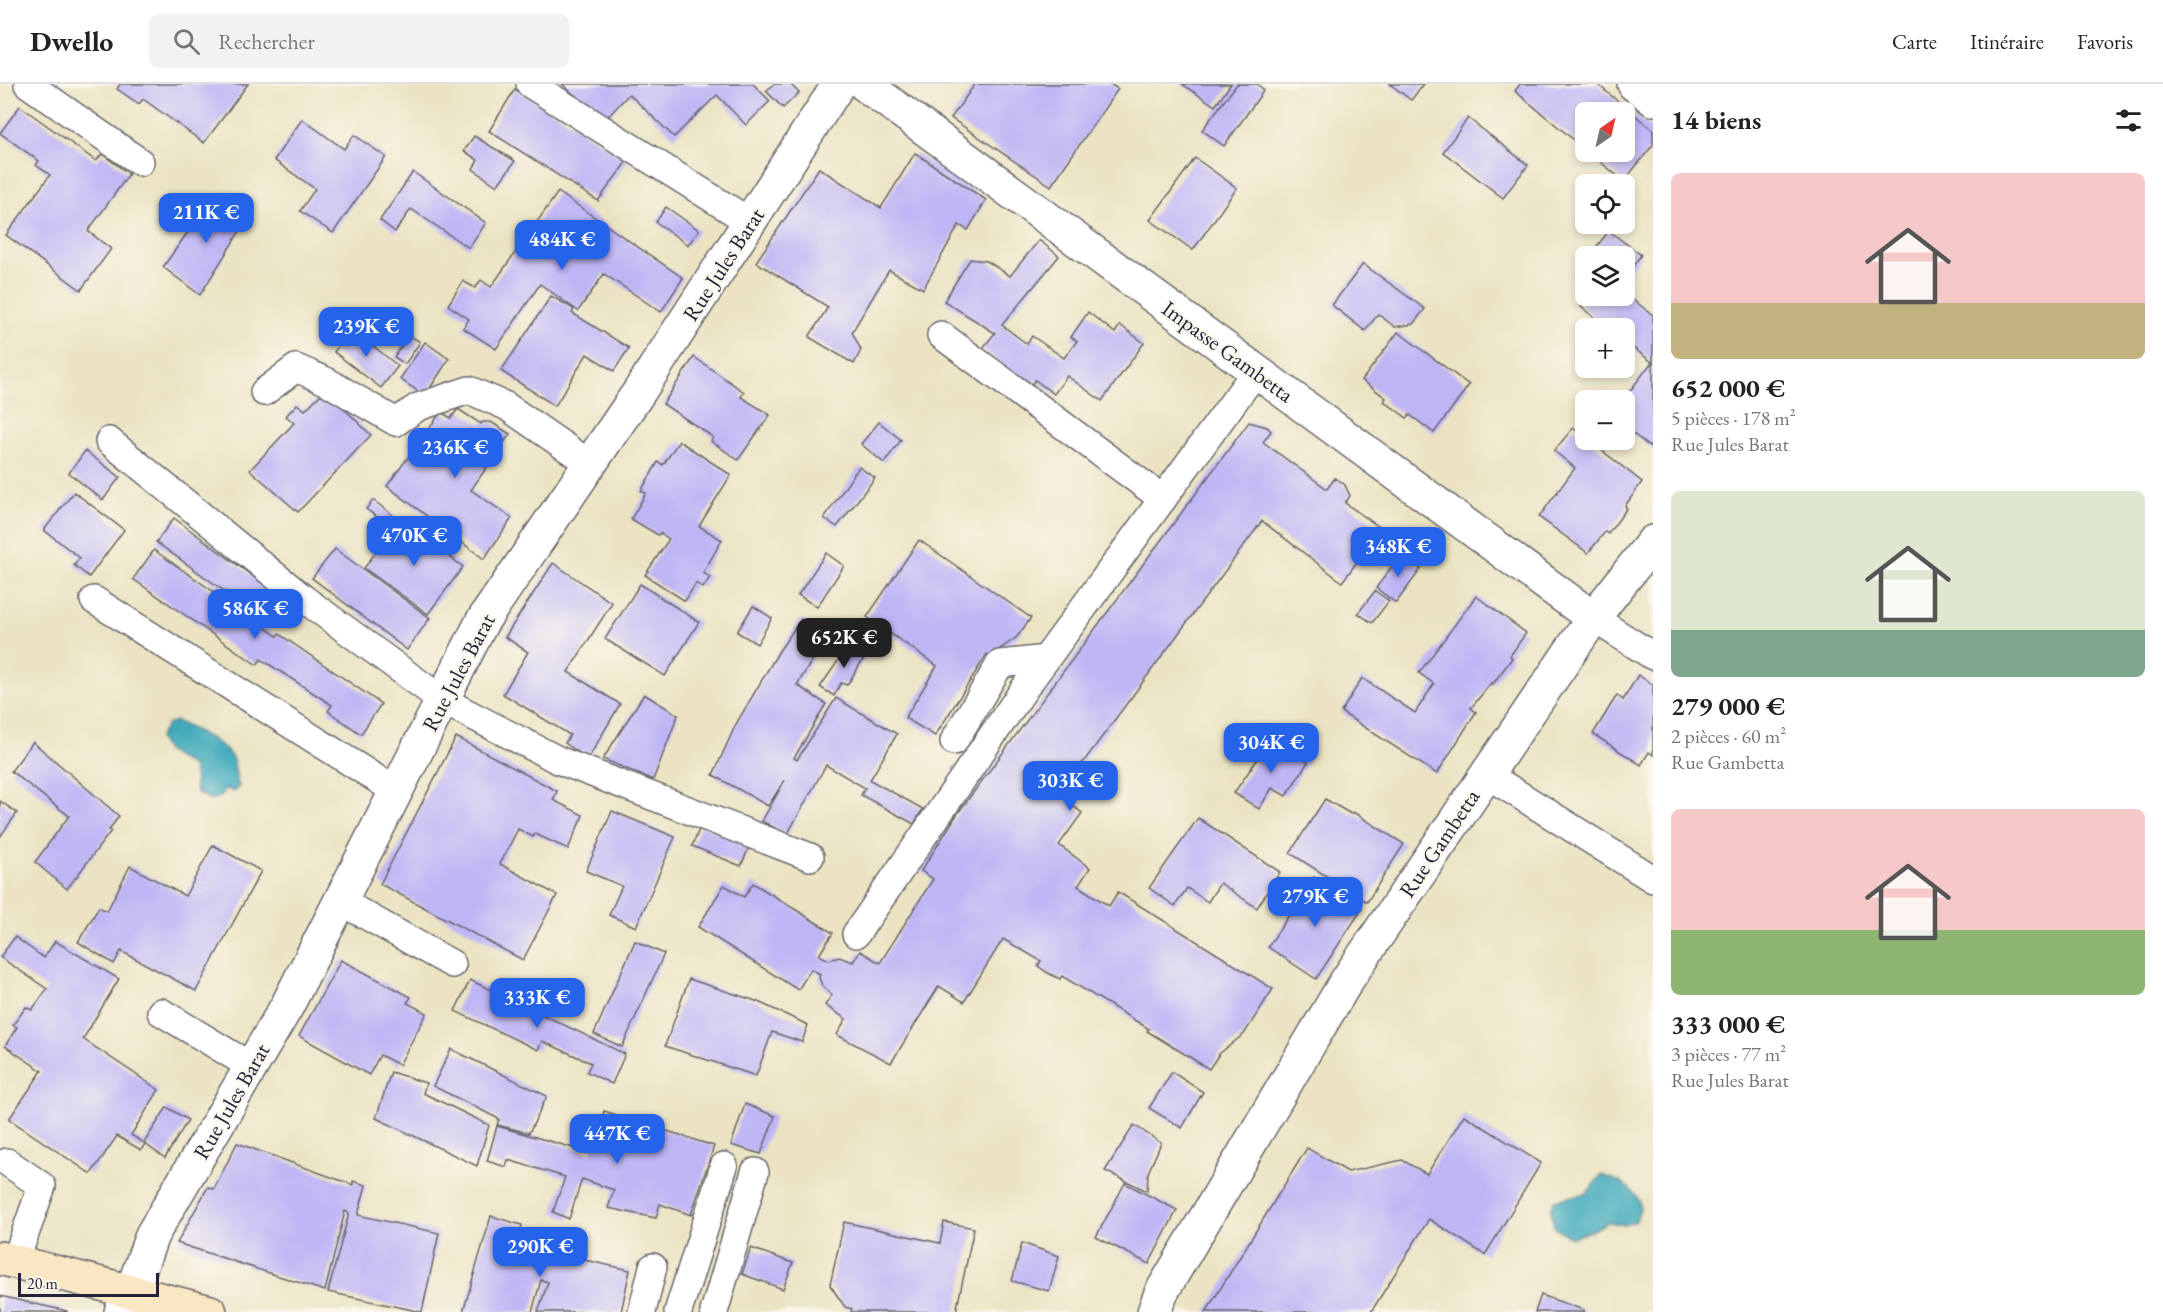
<!DOCTYPE html>
<html lang="fr">
<head>
<meta charset="utf-8">
<style>
  :root { --surface:#fff; --page:#f2f2f2; --text:#222; --muted:#767676; --line:#e0e0e0; --accent:#2563eb }
  body { margin:0; font-family:"EB Garamond",serif; background:var(--page); color:var(--text); height:100vh; display:flex; flex-direction:column; font-size:22px; white-space:nowrap }
  * { box-sizing:border-box; margin:0 }
  p { font-size:20px; color:var(--muted) }
  .icon { flex:none; width:33px; height:33px; fill:none; stroke:currentColor; stroke-width:2; stroke-linecap:round; stroke-linejoin:round }
  .map { position:relative; flex:1; overflow:hidden }
  .drawer { display:flex; flex-direction:column; background:var(--surface); width:510px }
  .drawer>* { flex:none }
  .needle { width:39px; rotate:34deg }
  .controls { position:absolute; left:1575px; top:18px; display:grid; gap:12px }
  .controls a { display:grid; place-items:center; width:60px; height:60px; border-radius:9px; background:var(--surface); box-shadow:0 3px 9px #0003; font-size:30px }
  .scale { position:absolute; left:18px; bottom:15px; width:141px; box-sizing:border-box; padding-left:6px; border:3px solid #22223b; border-top:0; font-size:16px; line-height:21px; white-space:nowrap; color:#22223b; -webkit-text-stroke:4px #fbf7ec; paint-order:stroke }
  .price { position:absolute; translate:-50% -51px; padding:0 14px; border-radius:12px; background:var(--accent); color:#fff; font-size:20px; line-height:39px; filter:drop-shadow(0 2px 3px #0008) }
  .price::after { content:''; position:absolute; left:50%; top:36px; width:18px; height:14px; margin-left:-9px; background:inherit; clip-path:polygon(0 0,100% 0,50% 100%) }
  .price.active { background:#222; color:#fff }
  ul { padding:0; list-style:none }
  li { display:grid; align-content:center; gap:12px; height:318px; padding:0 18px }
  li span { display:grid; place-items:center; height:186px; border-radius:9px; color:#555 }
  li>.icon { margin-inline-start:auto }
  span .icon { width:108px; height:108px; fill:#fffc; stroke-width:1 }
  li b { font-size:26px }
  h2 { display:flex; justify-content:space-between; align-items:center; height:72px; padding:0 18px; font-size:26px }
  header { display:flex; align-items:center; gap:36px; box-sizing:border-box; height:84px; padding:0 30px; background:var(--surface); border-bottom:2px solid var(--line) }
  header strong { font-size:28px }
  nav { display:flex; gap:33px; margin-inline-start:auto; font-size:21px }
  .search { width:420px; height:54px; background:var(--page); display:flex; align-items:center; gap:15px; box-sizing:border-box; padding:0 21px; border-radius:9px; color:var(--muted); font-size:22px }
  main { display:flex; flex:1; min-height:0 }
  .map>svg:first-child { display:block }
</style>
</head>
<body>
<header>
<strong>Dwello</strong>
<div class="search"><svg class="icon" aria-label="search" viewBox="0 0 24 24"><circle cx="10" cy="10" r="6"/><path d="M15 15l6 6"/></svg>Rechercher</div>
<nav><a>Carte</a><a>Itinéraire</a><a>Favoris</a></nav>
</header>
<main>
<div class="map">
<svg width="1653" height="1228" viewBox="0 0 1653 1228">
  <rect width="100%" height="100%" fill="#fbf7ec"/>
  <filter id="ink" filterUnits="userSpaceOnUse"><feTurbulence type="fractalNoise" baseFrequency=".0167" numOctaves="2"/><feDisplacementMap in="SourceGraphic" scale="12" xChannelSelector="R" yChannelSelector="G"/><feConvolveMatrix kernelMatrix="1 2 1 2 8 2 1 2 1" color-interpolation-filters="sRGB"/></filter>
  <filter id="wash" filterUnits="userSpaceOnUse"><feTurbulence type="fractalNoise" baseFrequency=".008" numOctaves="4" result="noise"/><feDisplacementMap in="SourceGraphic" scale="24" xChannelSelector="R" yChannelSelector="G"/><feGaussianBlur stdDeviation="1.35" result="paint"/><feColorMatrix in="noise" values="0 0 0 0 0 0 0 0 0 0 0 0 0 0 0 0 0 1.4 0 .05"/><feComposite in="paint" operator="in"/></filter>
  <g filter="url(#wash)">
    <rect width="100%" height="100%" fill="#ebe3c2"/>
    <g fill="#3ca9bb" stroke="#2f667b" stroke-width="1.5">
      <path d="M 176,637 C 195,647 220,655 232,674 C 236,682 235,693 239,702 L 234,708 L 226,704 L 222,712 L 210,716 L 196,708 L 193,683 L 166,667 L 159,654 L 167,640 Z"/>
      <path d="M 1601,1091 C 1616,1094 1639,1106 1640,1123 C 1640,1127 1637,1133 1636,1137 L 1624,1141 L 1608,1138 L 1593,1146 L 1572,1154 L 1554,1143 L 1551,1125 L 1555,1116 L 1587,1109 Z"/>
    </g>
    <g id="blocks">
      <g fill="#beb5f5">
        <polygon points="120,0 248,0 204,59 143,15 139,20 117,5"/>
        <polygon points="562,0 753,0 770,17 746,41 717,11 674,53 629,10 604,37"/>
        <polygon points="774,0 790,0 799,9 783,24 766,7"/>
        <polygon points="975,0 1110,0 1118,5 1051,102 951,34"/>
        <polygon points="1182,0 1231,0 1215,22"/>
        <polygon points="1237,0 1257,0 1264,6 1224,62 1202,46"/>
        <polygon points="1390,0 1424,0 1411,16"/>
        <polygon points="1520,0 1597,0 1653,46 1653,61 1624,97 1588,68 1624,68 1624,28 1586,28 1586,66 1515,7"/>
        <polygon points="515,5 574,41 627,77 598,117 489,47"/>
        <polygon points="20,22 96,77 102,70 129,90 88,147 111,165 81,206 6,151 50,91 36,81 39,77 0,49"/>
        <polygon points="1468,34 1528,81 1503,114 1443,68"/>
        <polygon points="302,35 344,65 354,51 386,73 333,149 300,127 315,105 274,76"/>
        <polygon points="474,52 515,77 497,102 473,85 478,76 464,67"/>
        <polygon points="915,69 986,116 968,146 959,141 923,205 889,186 852,248 861,266 854,280 809,253 828,223 756,178 819,84 881,124"/>
        <polygon points="1195,74 1237,104 1193,166 1150,136"/>
        <polygon points="413,88 486,139 469,164 411,125 395,148 380,136"/>
        <polygon points="558,108 683,194 661,228 604,190 578,227 540,200 496,265 463,244 469,235 448,221 463,197 475,204 481,196 491,203"/>
        <polygon points="215,110 248,134 200,211 163,183"/>
        <polygon points="666,123 699,146 688,161 656,138"/>
        <polygon points="1609,147 1641,171 1624,194 1624,172 1589,172"/>
        <polygon points="1039,156 1059,172 1002,241 1027,260 1032,252 1064,274 1077,257 1071,253 1088,228 1115,249 1120,241 1144,259 1102,317 1067,292 1054,310 1035,296 1031,301 982,265 995,249 944,217 970,175 987,177 1010,192"/>
        <polygon points="1363,180 1425,225 1413,240 1395,243 1378,230 1365,247 1332,221"/>
        <polygon points="1624,209 1653,231 1653,365 1624,343 1623,316 1652,278 1624,257 1624,244 1608,244 1581,223 1590,212 1624,212"/>
        <polygon points="551,212 574,225 572,229 629,264 614,287 587,270 555,322 501,287"/>
        <polygon points="351,244 398,282 381,304 334,268"/>
        <polygon points="1398,248 1469,301 1434,349 1410,331 1407,334 1384,317 1386,314 1362,296"/>
        <polygon points="409,251 420,258 405,280 394,273"/>
        <polygon points="425,258 449,275 425,312 400,295"/>
        <polygon points="694,273 744,308 741,313 770,331 738,376 711,357 713,353 663,320"/>
        <polygon points="325,306 371,351 298,428 250,386 294,339 286,332 297,320 305,326"/>
        <polygon points="458,325 481,340 482,338 491,338 510,350 471,406 512,434 484,475 387,402 441,328 451,334"/>
        <polygon points="879,338 901,356 884,379 861,360"/>
        <polygon points="1249,338 1267,343 1271,347 1263,358 1327,405 1335,394 1340,397 1345,401 1350,412 1345,419 1382,445 1342,498 1262,437 1059,711 1082,729 1059,761 1090,784 1078,802 1109,822 1118,808 1273,905 1244,950 1219,970 1209,985 1147,947 1149,945 1062,892 1060,895 1048,889 1038,882 1041,877 1003,855 964,918 939,902 891,979 837,951 846,935 825,921 832,911 822,901 819,894 820,890 811,885 798,906 698,843 724,801 744,813 753,799 833,849 819,871 829,876 839,873 853,878 860,867 880,879 933,795 921,787 958,729"/>
        <polygon points="1573,344 1642,398 1625,422 1627,424 1608,450 1605,448 1588,469 1539,433 1575,384 1554,367"/>
        <polygon points="679,357 731,391 699,442 722,456 703,489 710,493 703,504 696,499 685,517 645,491 669,455 660,449 658,451 631,435 646,409 641,407 658,378 663,381"/>
        <polygon points="85,367 120,393 103,416 69,389"/>
        <polygon points="859,383 875,394 837,443 824,434"/>
        <polygon points="74,408 124,446 89,493 74,481 80,474 44,446"/>
        <polygon points="373,416 394,432 387,440 366,425"/>
        <polygon points="174,434 274,508 258,531 156,458"/>
        <polygon points="401,435 463,483 428,530 364,484"/>
        <polygon points="919,456 1031,534 1017,553 990,572 987,570 935,652 905,634 937,582 867,533"/>
        <polygon points="335,465 430,534 407,566 312,494"/>
        <polygon points="154,466 277,552 279,550 381,620 361,650 328,627 332,621 261,575 257,581 133,495"/>
        <polygon points="826,469 844,482 817,523 798,511"/>
        <polygon points="1401,470 1421,485 1396,519 1376,504"/>
        <polygon points="553,479 612,519 568,588 620,620 588,675 565,659 570,651 503,610 528,568 505,553"/>
        <polygon points="640,500 699,538 665,592 605,555"/>
        <polygon points="1375,507 1389,517 1372,539 1358,529"/>
        <polygon points="1476,512 1526,549 1510,572 1512,574 1493,600 1491,599 1471,624 1476,628 1437,690 1341,628 1362,594 1415,629 1434,600 1419,589"/>
        <polygon points="753,522 772,534 757,560 737,548"/>
        <polygon points="801,535 827,552 797,601 826,620 794,674 797,676 836,614 897,650 870,696 923,725 914,740 861,711 865,704 826,681 787,751 762,737 785,696 768,722 713,691 736,640 779,567"/>
        <polygon points="851,558 868,568 847,601 841,599 834,612 820,603"/>
        <polygon points="1638,591 1653,601 1653,671 1649,668 1641,681 1593,650 1617,611 1623,616"/>
        <polygon points="644,610 678,631 653,696 603,675"/>
        <polygon points="456,653 557,707 553,716 583,731 568,765 535,750 533,753 518,745 500,780 557,811 523,876 380,800"/>
        <polygon points="1272,654 1308,678 1286,712 1272,704 1259,725 1234,709"/>
        <polygon points="33,658 119,732 109,746 111,747 67,805 35,778 69,732 11,687"/>
        <polygon points="1325,715 1351,730 1353,728 1404,760 1367,818 1290,769"/>
        <polygon points="0,717 17,729 0,753"/>
        <polygon points="612,727 675,753 636,843 609,831 622,802 586,787"/>
        <polygon points="1198,734 1280,788 1257,824 1220,799 1208,818 1187,804 1175,822 1149,804"/>
        <polygon points="701,741 750,761 741,782 692,762"/>
        <polygon points="213,761 261,787 196,907 121,867 114,880 78,858 99,823 107,827 130,782 185,812"/>
        <polygon points="1314,793 1362,825 1316,895 1268,863"/>
        <polygon points="15,853 44,874 55,857 119,895 83,955 159,1006 131,1051 144,1059 167,1023 188,1036 165,1074 145,1060 141,1066 117,1052 91,1090 9,1035 42,987 5,962 17,943 13,941 26,923 32,926 47,905 0,873"/>
        <polygon points="635,857 664,870 622,963 594,950"/>
        <polygon points="341,876 411,913 407,919 427,929 399,981 380,971 369,991 299,952"/>
        <polygon points="689,895 756,917 808,941 802,958 772,948 756,992 665,962"/>
        <polygon points="470,896 625,970 612,1000 587,988 591,979 542,957 538,966 455,927"/>
        <polygon points="451,965 547,1012 529,1049 497,1041 499,1035 433,1002"/>
        <polygon points="391,988 426,999 423,1009 489,1041 477,1082 376,1034"/>
        <polygon points="1172,988 1203,1008 1182,1044 1149,1024"/>
        <polygon points="745,1020 775,1032 761,1070 731,1061"/>
        <polygon points="604,1027 714,1062 691,1131 660,1120 656,1134 608,1124 614,1106 582,1095 569,1135 553,1128 565,1093 508,1076 506,1083 487,1077 497,1042 591,1069"/>
        <polygon points="1464,1031 1541,1079 1485,1171 1429,1135 1371,1228 1206,1228 1307,1064 1348,1088 1402,1076 1427,1090"/>
        <polygon points="1134,1041 1161,1059 1148,1089 1147,1107 1105,1087"/>
        <polygon points="237,1059 353,1101 353,1097 366,1101 358,1131 439,1149 422,1228 328,1208 349,1129 345,1127 325,1207 177,1159 208,1103 214,1105"/>
        <polygon points="1125,1099 1177,1126 1149,1180 1096,1153"/>
        <polygon points="491,1132 522,1141 518,1155 559,1167 557,1170 630,1186 621,1228 538,1228 548,1198 541,1196 532,1228 463,1228"/>
        <polygon points="844,1138 940,1159 944,1138 974,1144 956,1228 851,1228 852,1225 845,1223 830,1201"/>
        <polygon points="1022,1159 1059,1172 1049,1207 1012,1197"/>
        <polygon points="751,1164 793,1179 783,1205 742,1190"/>
        <polygon points="1541,1211 1584,1226 1584,1228 1535,1228"/>
        <polygon points="0,1212 67,1227 67,1228 0,1228"/>
      </g>
    </g>
  </g>
  <g filter="url(#ink)">
    <use href="#blocks" fill-opacity="0" stroke="#68666a" stroke-width="1.5"/>
    <g fill="none" stroke-linecap="round" stroke-linejoin="round">
      <defs>
        <g id="service">
          <polyline points="28,0 140,78"/>
          <polyline points="530,0 750,138"/>
          <polyline points="941,251 1163,415"/>
          <polyline points="264,308 296,284 326,297 396,338 418,323 469,306 506,322 590,380"/>
          <polyline points="109,357 304,515 442,616 558,676 810,773"/>
          <polyline points="94,516 396,707"/>
          <polyline points="1593,534 1653,572"/>
          <polyline points="954,657 1000,580 1046,575"/>
          <polyline points="1486,690 1653,795"/>
          <polyline points="340,817 452,880"/>
          <polyline points="856,850 1027,601 1256,287"/>
          <polyline points="161,928 252,983"/>
          <polyline points="7,1078 42,1102 15,1178"/>
          <polyline points="642,1228 653,1183"/>
          <polyline points="678,1228 724,1082"/>
          <polyline points="714,1228 755,1088"/>
        </g>
        <g id="minor">
          <polyline points="864,0 1593,534"/>
          <polyline points="1634,0 1653,15"/>
          <polyline points="121,1228 132,1207 152,1151 287,922 482,538 639,308 839,0"/>
          <polyline points="1154,1228 1161,1209 1347,896 1593,534 1653,458"/>
        </g>
        <polyline id="secondary" points="0,1174 210,1228"/>
      </defs>
      <use href="#service" stroke="#68666a" stroke-width="30"/>
      <use href="#minor" stroke="#68666a" stroke-width="36"/>
      <use href="#secondary" stroke="#68666a" stroke-width="36"/>
      <use href="#service" stroke="#fff" stroke-width="27"/>
      <use href="#minor" stroke="#fff" stroke-width="33"/>
      <use href="#secondary" stroke="#f9e7c3" stroke-width="33"/>
    </g>
  </g>
  <g text-anchor="middle" stroke-width="4.5" stroke-linejoin="round" paint-order="stroke">
    <g font-size="22" fill="#22223b" stroke="#fbf7ec">
      <text transform="translate(723 180) rotate(-57)" y="8">Rue Jules Barat</text>
      <text transform="translate(1228 267) rotate(36)" y="8">Impasse Gambetta</text>
      <text transform="translate(458 588) rotate(-62)" y="8">Rue Jules Barat</text>
      <text transform="translate(1439 759) rotate(-56)" y="8">Rue Gambetta</text>
      <text transform="translate(231 1017) rotate(-60)" y="8">Rue Jules Barat</text>
    </g>
  </g>
</svg>
<div class="controls">
<a><svg class="needle" viewBox="-14 -14 28 28"><path d="M0-13l5 13h-10z" fill="#e53935"/><path d="M0 13l5-13h-10z" fill="#767676"/></svg></a>
<a><svg class="icon" aria-label="locate" viewBox="0 0 24 24"><circle cx="12" cy="12" r="6"/><path d="M12 2v4M12 18v4M2 12h4M18 12h4"/></svg></a>
<a><svg class="icon" aria-label="layers" viewBox="0 0 24 24"><path d="M12 4l9 5-9 5-9-5zM3 14l9 5 9-5"/></svg></a>
<a>+</a>
<a>−</a>
</div>
<div class="scale">20 m</div>
<b class="price" style="left:206px;top:160px">211K €</b>
<b class="price" style="left:562px;top:187px">484K €</b>
<b class="price" style="left:366px;top:274px">239K €</b>
<b class="price" style="left:455px;top:395px">236K €</b>
<b class="price" style="left:414px;top:483px">470K €</b>
<b class="price" style="left:1398px;top:494px">348K €</b>
<b class="price" style="left:255px;top:556px">586K €</b>
<b class="price active" style="left:844px;top:585px">652K €</b>
<b class="price" style="left:1271px;top:690px">304K €</b>
<b class="price" style="left:1070px;top:728px">303K €</b>
<b class="price" style="left:1315px;top:844px">279K €</b>
<b class="price" style="left:537px;top:945px">333K €</b>
<b class="price" style="left:617px;top:1081px">447K €</b>
<b class="price" style="left:540px;top:1194px">290K €</b>
</div>
<section class="drawer">
<h2>14 biens<svg class="icon" aria-label="filters" viewBox="0 0 24 24"><path d="M4 7h16M4 17h16"/><circle cx="9" cy="7" r="2"/><circle cx="15" cy="17" r="2"/></svg></h2>
<ul>
<li><span style="background:linear-gradient(#f6c9c9 70%,#c2b280 0)"><svg class="icon" aria-label="home" viewBox="0 0 24 24"><path d="M3 11l9-7 9 7M6 9v11h12V9"/></svg></span><div><b>652 000 €</b><p>5 pièces · 178 m²</p><p>Rue Jules Barat</p></div></li>
<li><span style="background:linear-gradient(#dfe7d0 75%,#7fa58c 0)"><svg class="icon" aria-label="home" viewBox="0 0 24 24"><path d="M3 11l9-7 9 7M6 9v11h12V9"/></svg></span><div><b>279 000 €</b><p>2 pièces · 60 m²</p><p>Rue Gambetta</p></div></li>
<li><span style="background:linear-gradient(#f6c9c9 65%,#8fb573 0)"><svg class="icon" aria-label="home" viewBox="0 0 24 24"><path d="M3 11l9-7 9 7M6 9v11h12V9"/></svg></span><div><b>333 000 €</b><p>3 pièces · 77 m²</p><p>Rue Jules Barat</p></div></li>
</ul>
</section>
</main>
</body>
</html>
